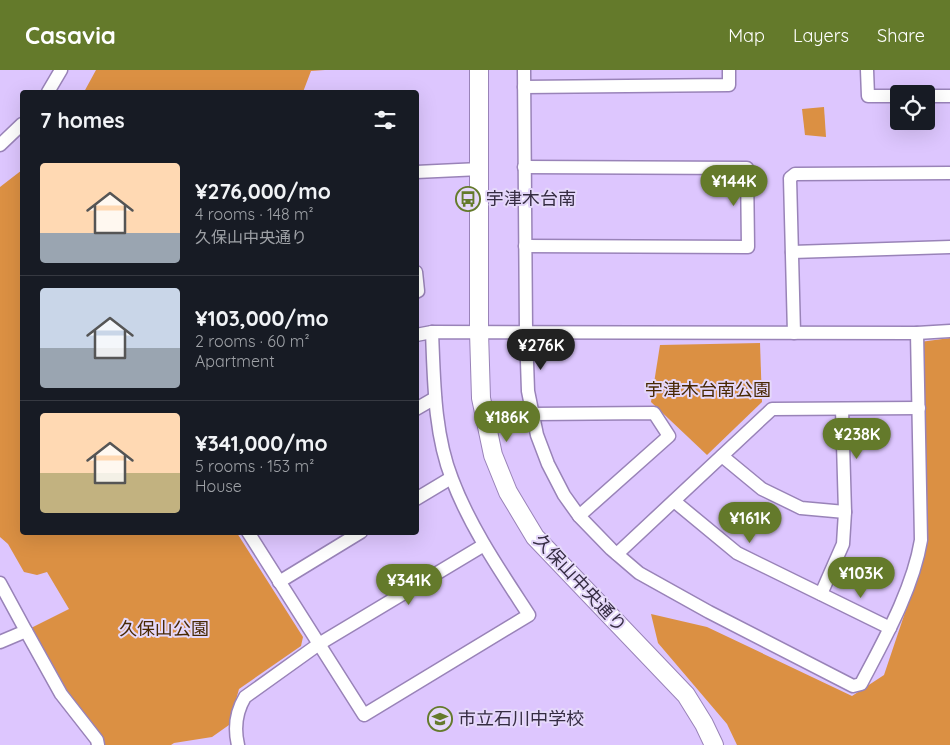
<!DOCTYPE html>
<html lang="en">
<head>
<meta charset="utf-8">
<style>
  :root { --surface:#171b24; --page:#242831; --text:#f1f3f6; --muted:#9ea1a6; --line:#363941; --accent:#647a2b }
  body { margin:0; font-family:Quicksand,"Noto Sans JP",sans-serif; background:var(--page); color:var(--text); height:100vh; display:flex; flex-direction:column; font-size:19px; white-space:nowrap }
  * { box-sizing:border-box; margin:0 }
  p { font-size:16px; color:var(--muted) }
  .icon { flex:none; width:28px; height:28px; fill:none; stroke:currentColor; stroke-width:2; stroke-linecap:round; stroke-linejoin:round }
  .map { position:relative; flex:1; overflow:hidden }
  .details { position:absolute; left:20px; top:20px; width:399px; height:445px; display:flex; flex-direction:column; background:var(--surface); border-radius:5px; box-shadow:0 5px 20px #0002 }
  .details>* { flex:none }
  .tools { position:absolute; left:890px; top:15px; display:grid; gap:10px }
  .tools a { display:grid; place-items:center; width:45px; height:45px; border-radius:5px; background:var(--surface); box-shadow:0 5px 20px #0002; font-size:25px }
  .price { position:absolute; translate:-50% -42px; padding:0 11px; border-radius:18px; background:var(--accent); color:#fff; font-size:16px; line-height:32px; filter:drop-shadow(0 1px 2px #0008) }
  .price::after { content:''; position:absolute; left:50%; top:30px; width:15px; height:11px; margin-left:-8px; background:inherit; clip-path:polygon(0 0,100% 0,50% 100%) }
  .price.active { background:#222; color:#fff }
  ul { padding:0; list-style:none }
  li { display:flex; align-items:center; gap:15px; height:125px; padding:0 20px }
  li+li { border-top:1px solid var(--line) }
  li span { display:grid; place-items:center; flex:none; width:140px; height:100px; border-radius:5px; color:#555 }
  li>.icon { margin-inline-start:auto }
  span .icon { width:60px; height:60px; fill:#fffc; stroke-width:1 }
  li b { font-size:21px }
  h2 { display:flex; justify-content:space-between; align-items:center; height:60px; padding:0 20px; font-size:21px }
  header { display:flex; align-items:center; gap:30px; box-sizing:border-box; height:70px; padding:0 25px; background:var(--accent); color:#fff }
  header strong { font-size:24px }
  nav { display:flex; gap:28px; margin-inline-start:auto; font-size:18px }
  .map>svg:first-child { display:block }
</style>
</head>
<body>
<header>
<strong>Casavia</strong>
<nav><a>Map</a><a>Layers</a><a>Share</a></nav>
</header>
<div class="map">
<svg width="950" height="675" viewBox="0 0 950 675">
  <rect width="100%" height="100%" fill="#ddc6fe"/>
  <g fill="#db9043">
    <polygon points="96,0 325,0 311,1 303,22 84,22"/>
    <polygon points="824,37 826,67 805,65 802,39"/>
    <polygon points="22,100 22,462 237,463 303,567 301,576 239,619 229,655 212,667 174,673 171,675 105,675 103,667 64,619 31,558 69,539 47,502 37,505 24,502 8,474 0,467 0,117"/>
    <polygon points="950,268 950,675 737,675 727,654 658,573 651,544 707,557 852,626 884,605 925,483 920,272"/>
    <polygon points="760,273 762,332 707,385 651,332 660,275"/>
  </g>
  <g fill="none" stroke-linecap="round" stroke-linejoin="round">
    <defs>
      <g id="street">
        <path d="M 524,0 L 526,262 L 528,321 L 537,365 L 548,394 L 564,425 L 579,446 L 611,479 L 639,503 L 709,542 L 853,616 L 861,614 C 884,570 913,519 921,470 L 917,263"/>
        <polyline points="867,0 868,26 899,26"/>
        <polyline points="524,17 729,15 729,0"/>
        <polyline points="48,22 61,0"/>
        <polyline points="926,26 950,26"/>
        <polyline points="0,75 22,54"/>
        <polyline points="524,97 747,98 748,177 525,176"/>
        <polyline points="416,102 480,99"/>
        <polyline points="792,182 950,177"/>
        <polyline points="416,202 418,221 416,222"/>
        <polyline points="794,263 790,108 795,104 950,103"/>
        <polyline points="416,265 432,262 917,263 950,261"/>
        <polyline points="416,339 435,328"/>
        <polyline points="533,344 654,343 669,366 579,446"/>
        <polyline points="722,386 762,419 801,438 845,442"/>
        <polyline points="416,429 451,408"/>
        <polyline points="674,431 737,483 890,558"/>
        <path d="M 248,462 L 364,645 L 529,545 C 501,502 470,457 452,409 C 434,364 434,309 432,262"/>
        <polyline points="617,484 772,339 919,338"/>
        <polyline points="279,512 361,462"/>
        <polyline points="0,513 26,561 0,572"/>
        <polyline points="821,524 843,474 845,442 842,339"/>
        <polyline points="26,561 61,624 97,670 98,675"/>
        <path d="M 238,675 C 234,658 236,642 245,627 L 319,574 L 484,475"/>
      </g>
      <polyline id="secondary" points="479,0 479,262 481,328 493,385 508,422 535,467 686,625 704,654 714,675"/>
    </defs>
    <use href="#street" stroke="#9983b8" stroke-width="15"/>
    <use href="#secondary" stroke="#9983b8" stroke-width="20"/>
    <use href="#street" stroke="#fff" stroke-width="12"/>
    <use href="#secondary" stroke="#fff" stroke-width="18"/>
  </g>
  <defs>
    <symbol id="bus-ring" viewBox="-11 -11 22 22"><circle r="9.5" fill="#e5d8fa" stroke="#647a2b" stroke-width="1.5"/><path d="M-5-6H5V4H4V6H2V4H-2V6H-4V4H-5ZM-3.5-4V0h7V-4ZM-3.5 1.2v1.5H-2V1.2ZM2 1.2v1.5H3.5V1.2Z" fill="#647a2b"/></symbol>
    <symbol id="school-ring" viewBox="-11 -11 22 22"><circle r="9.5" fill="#e5d8fa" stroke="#647a2b" stroke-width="1.5"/><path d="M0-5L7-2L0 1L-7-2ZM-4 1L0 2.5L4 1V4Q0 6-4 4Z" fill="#647a2b"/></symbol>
  </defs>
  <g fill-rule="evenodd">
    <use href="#bus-ring" x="454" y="115" width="28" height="28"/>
    <use href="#school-ring" x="426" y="635" width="28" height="28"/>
  </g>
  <g text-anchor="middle" stroke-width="4" stroke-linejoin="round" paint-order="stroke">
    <g font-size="18" fill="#352c42" stroke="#e5d8fa" text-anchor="start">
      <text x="486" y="135">宇津木台南</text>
      <text x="458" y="655">市立石川中学校</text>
    </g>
    <g font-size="18" fill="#482803" stroke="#e5d8fa">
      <text x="708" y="326">宇津木台南公園</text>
      <text x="164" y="565">久保山公園</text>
    </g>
    <g font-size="18" fill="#352c42" stroke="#e5d8fa">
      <text transform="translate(580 513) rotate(47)" y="6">久保山中央通り</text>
    </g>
  </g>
</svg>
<div class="tools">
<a><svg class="icon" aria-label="locate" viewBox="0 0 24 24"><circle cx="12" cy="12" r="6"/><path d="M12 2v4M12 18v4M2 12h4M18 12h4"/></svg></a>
</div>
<b class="price" style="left:734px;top:137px">¥144K</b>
<b class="price active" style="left:541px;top:301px">¥276K</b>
<b class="price" style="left:507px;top:373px">¥186K</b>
<b class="price" style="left:857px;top:390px">¥238K</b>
<b class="price" style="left:750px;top:474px">¥161K</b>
<b class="price" style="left:861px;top:529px">¥103K</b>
<b class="price" style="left:409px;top:536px">¥341K</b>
<section class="details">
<h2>7 homes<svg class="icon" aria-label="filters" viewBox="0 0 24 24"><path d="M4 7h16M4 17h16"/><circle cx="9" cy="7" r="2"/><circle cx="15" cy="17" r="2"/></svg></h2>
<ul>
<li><span style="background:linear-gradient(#ffd9b3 70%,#9aa5b1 0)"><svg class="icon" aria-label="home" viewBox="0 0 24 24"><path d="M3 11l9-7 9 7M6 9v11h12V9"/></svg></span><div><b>¥276,000/mo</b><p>4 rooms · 148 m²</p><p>久保山中央通り</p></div></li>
<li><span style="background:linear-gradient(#c9d6e8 60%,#9aa5b1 0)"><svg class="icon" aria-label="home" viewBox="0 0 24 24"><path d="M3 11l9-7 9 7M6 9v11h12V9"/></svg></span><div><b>¥103,000/mo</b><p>2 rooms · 60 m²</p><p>Apartment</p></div></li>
<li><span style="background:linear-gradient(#ffd9b3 60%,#c2b280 0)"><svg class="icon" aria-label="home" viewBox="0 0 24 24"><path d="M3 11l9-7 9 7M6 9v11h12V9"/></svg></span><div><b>¥341,000/mo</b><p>5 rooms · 153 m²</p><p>House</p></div></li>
</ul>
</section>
</div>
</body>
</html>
